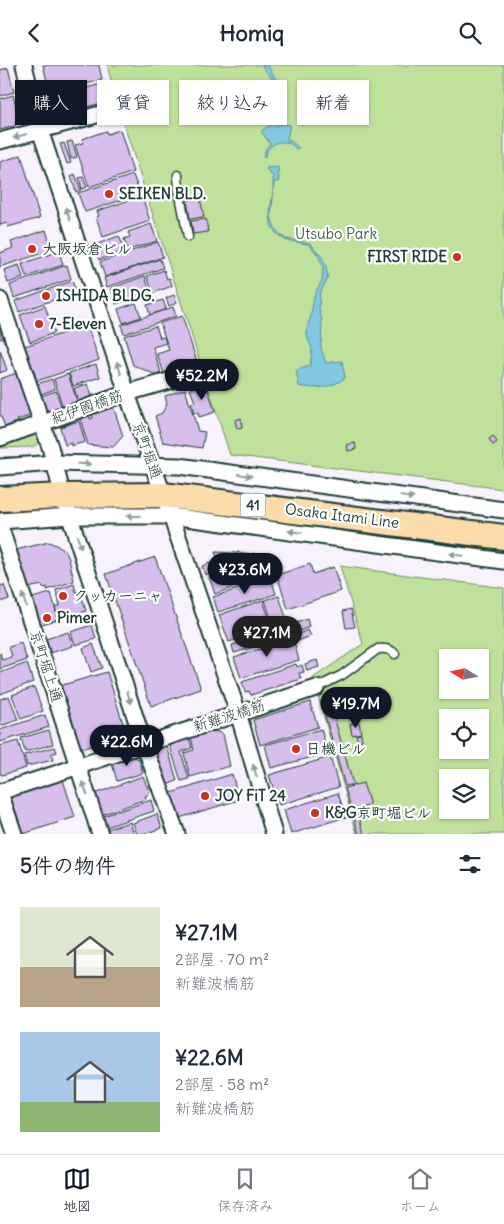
<!DOCTYPE html>
<html lang="ja">
<head>
<meta charset="utf-8">
<style>
  :root { --surface:#fff; --page:#f6f6f7; --text:#1f2937; --muted:#747a83; --line:#e0e1e3; --accent:#111827 }
  body { margin:0; font-family:Delius,"Klee One",sans-serif; background:var(--page); color:var(--text); height:100vh; display:flex; flex-direction:column; font-size:19px; white-space:nowrap }
  * { box-sizing:border-box; margin:0 }
  p { font-size:16px; color:var(--muted) }
  .icon { flex:none; width:28px; height:28px; fill:none; stroke:currentColor; stroke-width:2; stroke-linecap:round; stroke-linejoin:round }
  .map { position:relative; height:769px; overflow:hidden }
  .side { display:flex; flex-direction:column; background:var(--surface); flex:1 }
  .side>* { flex:none }
  .guide { position:absolute; left:15px; top:15px; width:475px; height:45px; display:flex; gap:10px }
  .needle { width:32px; rotate:280deg }
  .tools { position:absolute; left:439px; top:584px; display:grid; gap:10px }
  .tools a { display:grid; place-items:center; width:50px; height:50px; border-radius:0px; background:var(--surface); box-shadow:0 1px 4px #0004; font-size:25px }
  .price { position:absolute; translate:-50% -42px; padding:0 11px; border-radius:18px; background:var(--accent); color:#fff; font-size:16px; line-height:32px; filter:drop-shadow(0 1px 2px #0008) }
  .price::after { content:''; position:absolute; left:50%; top:30px; width:15px; height:11px; margin-left:-8px; background:inherit; clip-path:polygon(0 0,100% 0,50% 100%) }
  .price.active { background:#222; color:#fff }
  ul { padding:0; list-style:none }
  li { display:flex; align-items:center; gap:15px; height:125px; padding:0 20px }
  li span { display:grid; place-items:center; flex:none; width:140px; height:100px; border-radius:0px; color:#555 }
  li>.icon { margin-inline-start:auto }
  span .icon { width:60px; height:60px; fill:#fffc; stroke-width:1 }
  li b { font-size:21px }
  h2 { display:flex; justify-content:space-between; align-items:center; height:60px; padding:0 20px; font-size:21px }
  .pill { padding:0 18px; border-radius:0px; background:var(--surface); box-shadow:0 1px 4px #0004; font-size:18px; line-height:45px }
  .pill.active { background:var(--accent); color:#fff }
  header { display:flex; justify-content:space-between; align-items:center; height:65px; padding:0 20px; background:var(--surface); font-size:22px; font-weight:800 }
  .menu { display:flex; justify-content:space-around; align-items:center; height:70px; border-top:1px solid var(--line); background:var(--surface); font-size:14px; color:var(--muted) }
  .menu a { display:grid; justify-items:center; gap:2px }
  .menu .active { color:var(--accent) }
  .map>svg:first-child { display:block }
</style>
</head>
<body>
<header><svg class="icon" aria-label="back" viewBox="0 0 24 24"><path d="M15 5l-7 7 7 7"/></svg>Homiq<svg class="icon" aria-label="search" viewBox="0 0 24 24"><circle cx="10" cy="10" r="6"/><path d="M15 15l6 6"/></svg></header>
<div class="map">
<svg width="504" height="769" viewBox="0 0 504 769">
  <rect width="100%" height="100%" fill="#f7f2fb"/>
  <filter id="ink" filterUnits="userSpaceOnUse"><feTurbulence type="fractalNoise" baseFrequency=".02" numOctaves="2"/><feDisplacementMap in="SourceGraphic" scale="10" xChannelSelector="R" yChannelSelector="G"/><feConvolveMatrix kernelMatrix="1 2 1 2 8 2 1 2 1" color-interpolation-filters="sRGB"/></filter>
  <g filter="url(#ink)">
    <g fill="#c0e19b" stroke="#708f68" fill-rule="evenodd">
      <polygon points="107,0 504,0 504,424 230,390 117,38"/>
      <polygon points="30,367 37,369 40,373 39,378 32,382 0,383 0,378"/>
      <path d="M 340,501 L 504,523 L 504,769 L 357,769 L 313,613 L 363,579 ZM 448,592 L 480,592 L 480,625 L 448,625 ZM 448,652 L 480,652 L 480,685 L 448,685 ZM 448,712 L 480,712 L 480,745 L 448,745 Z"/>
    </g>
    <g fill="#80c7e1" stroke="#59909c">
      <path d="M 262,0 L 267,0 C 275,11 282,21 275,34 L 272,32 L 270,33 L 268,44 L 266,46 L 271,51 L 275,60 L 282,59 L 290,60 L 287,75 L 291,76 L 299,83 L 296,84 C 286,71 268,77 265,92 L 263,92 L 266,83 L 270,79 L 261,66 L 271,60 C 269,57 265,55 263,51 C 261,46 268,32 272,28 L 274,29 L 276,21 C 273,12 266,8 262,0 Z"/>
      <path d="M 278,102 L 279,117 L 274,117 L 274,123 L 271,152 L 275,163 L 280,170 L 286,174 L 310,178 L 322,192 L 326,202 L 328,211 L 326,217 L 320,227 L 319,242 L 322,256 L 321,283 L 326,298 L 342,296 L 345,313 C 331,323 316,325 299,321 L 296,305 L 310,301 L 312,284 L 307,271 L 307,263 L 311,250 L 314,231 L 322,215 L 323,202 L 319,192 L 311,181 L 307,179 L 285,175 L 276,168 L 271,160 L 270,147 L 273,126 L 273,111 L 269,108 L 266,103 Z"/>
    </g>
    <g fill="#d8beed" stroke="#1f3d34">
      <polygon points="43,0 99,0 102,15 50,28"/>
      <polygon points="8,3 14,27 0,31 0,5"/>
      <polygon points="106,18 110,36 58,49 57,45 54,46 50,32"/>
      <polygon points="13,30 20,55 15,61 0,65 0,34"/>
      <polygon points="120,65 133,107 89,122 75,80 83,78 82,74 106,66 107,69"/>
      <polygon points="72,76 77,92 71,94 67,77"/>
      <polygon points="64,78 71,98 67,99 60,79"/>
      <polygon points="21,90 40,153 8,162 7,158 0,160 0,97"/>
      <polygon points="75,109 81,125 76,127 71,111"/>
      <polygon points="133,110 140,129 85,147 78,128"/>
      <polygon points="83,112 87,122 82,124 79,113"/>
      <polygon points="142,131 150,156 103,172 96,152 99,151 97,146"/>
      <polygon points="200,133 204,152 190,154 187,136"/>
      <polygon points="206,154 208,167 193,169 191,156"/>
      <polygon points="151,159 157,176 128,185 124,174 130,172 128,167"/>
      <polygon points="46,165 52,185 0,202 0,188 13,183 11,177"/>
      <polygon points="119,171 125,186 99,195 94,180"/>
      <polygon points="158,177 163,192 105,212 100,197"/>
      <polygon points="59,186 63,200 26,212 22,199"/>
      <polygon points="160,194 163,203 107,222 104,213"/>
      <polygon points="19,200 23,213 8,218 4,205"/>
      <polygon points="67,200 71,214 14,233 10,220"/>
      <polygon points="164,205 167,214 170,213 172,221 153,228 147,211"/>
      <polygon points="145,211 150,228 116,239 111,223"/>
      <polygon points="72,216 76,227 19,247 15,236"/>
      <polygon points="174,230 177,238 169,241 166,233"/>
      <polygon points="163,235 166,244 150,250 147,240"/>
      <polygon points="136,238 141,252 123,258 118,244"/>
      <polygon points="45,241 54,268 30,277 20,250"/>
      <polygon points="173,242 176,251 124,269 121,260"/>
      <polygon points="182,251 197,297 164,308 157,289 169,285 160,258"/>
      <polygon points="0,260 4,273 0,274"/>
      <polygon points="87,260 99,295 37,316 25,281"/>
      <polygon points="156,261 160,273 164,272 166,278 153,282 161,308 156,310 133,300 124,271"/>
      <polygon points="0,285 7,305 0,308"/>
      <polygon points="96,299 100,312 73,321 69,308"/>
      <polygon points="19,307 33,350 17,355 18,357 5,362 0,349 0,314"/>
      <polygon points="68,309 78,339 63,343 54,314"/>
      <polygon points="52,314 55,324 41,329 37,319"/>
      <polygon points="88,319 93,334 79,339 74,323"/>
      <polygon points="206,319 215,347 199,352 198,348 194,349 191,338 195,337 190,324"/>
      <polygon points="185,324 198,366 205,367 202,383 163,377 155,351 162,348 167,339 165,331"/>
      <polygon points="56,326 62,344 52,347 46,344 41,331"/>
      <polygon points="109,340 114,344 123,371 113,382 88,380 79,350 89,348 90,354 93,353 91,346"/>
      <polygon points="241,353 242,363 237,364 235,355"/>
      <polygon points="79,356 85,377 71,381 71,378 65,380 60,362"/>
      <polygon points="493,371 497,377 493,380 489,374"/>
      <polygon points="355,378 356,384 348,386 347,380"/>
      <polygon points="4,392 15,392 15,397 4,398"/>
      <polygon points="49,477 56,480 66,487 69,494 74,516 47,525 47,522 43,523 42,520 28,523 16,485"/>
      <polygon points="215,487 235,488 237,498 205,510 202,501 218,495"/>
      <polygon points="239,487 240,489 243,488 243,490 248,488 249,490 254,488 254,490 258,488 259,491 262,490 268,506 258,510 259,513 215,529 209,512 241,500 236,488"/>
      <polygon points="155,492 201,624 151,641 106,509"/>
      <polygon points="310,499 313,509 333,502 341,526 288,544 277,510"/>
      <polygon points="271,513 276,529 218,547 213,532"/>
      <polygon points="74,519 76,527 80,526 86,546 63,553 62,546 57,548 55,542 60,540 56,525"/>
      <polygon points="4,520 9,534 0,537 0,521"/>
      <polygon points="51,528 58,554 39,560 32,533"/>
      <polygon points="279,531 291,568 277,573 265,535"/>
      <polygon points="263,535 272,562 229,577 219,550"/>
      <polygon points="351,544 355,562 346,563 343,546"/>
      <polygon points="307,554 309,562 297,567 294,559"/>
      <polygon points="92,560 96,574 75,580 71,567"/>
      <polygon points="308,565 311,571 298,576 296,570"/>
      <polygon points="68,567 73,581 50,588 46,574"/>
      <polygon points="263,571 265,579 234,588 232,580"/>
      <polygon points="293,574 299,595 241,613 234,592"/>
      <polygon points="21,578 27,595 0,604 0,588 2,595 12,592 9,582"/>
      <polygon points="93,579 102,603 91,607 83,583"/>
      <polygon points="317,595 319,602 307,606 305,599"/>
      <polygon points="27,598 33,617 0,629 0,608"/>
      <polygon points="296,599 297,602 302,600 304,607 299,608 301,614 251,630 249,626 245,627 242,617"/>
      <polygon points="107,607 125,665 123,671 84,683 76,677 59,621"/>
      <polygon points="34,622 43,646 21,654 12,630"/>
      <polygon points="9,631 18,655 0,661 0,634"/>
      <polygon points="353,631 358,655 352,656 348,632"/>
      <polygon points="329,634 353,719 345,721 321,636"/>
      <polygon points="310,637 318,662 260,680 253,655"/>
      <polygon points="45,650 49,662 0,677 0,665"/>
      <polygon points="359,657 361,668 352,670 350,659"/>
      <polygon points="321,664 328,688 271,703 265,680"/>
      <polygon points="49,665 53,679 25,687 21,673"/>
      <polygon points="215,666 223,669 230,701 190,712 184,688 194,685 191,672"/>
      <polygon points="361,669 362,675 358,676 356,670"/>
      <polygon points="189,672 192,683 181,687 189,714 181,716 169,678"/>
      <polygon points="18,676 26,703 2,710 0,709 0,681"/>
      <polygon points="166,677 177,716 164,721 152,692 157,681"/>
      <polygon points="55,682 57,687 51,689 53,695 27,701 24,690"/>
      <polygon points="129,690 139,694 143,708 117,716 111,695"/>
      <polygon points="330,692 339,722 279,740 269,710"/>
      <polygon points="232,709 239,735 179,753 171,728"/>
      <polygon points="143,711 150,729 145,731 146,734 101,750 94,729"/>
      <polygon points="63,715 75,752 23,769 11,732"/>
      <polygon points="363,718 370,740 352,746 345,723"/>
      <polygon points="338,728 346,752 291,769 284,745"/>
      <polygon points="151,735 154,746 106,762 103,751"/>
      <polygon points="361,745 362,748 354,751 353,747"/>
      <polygon points="157,749 162,763 144,769 137,769 133,758"/>
      <polygon points="359,751 364,769 359,769 354,752"/>
      <polygon points="130,757 134,769 109,769 107,764"/>
    </g>
    <g fill="none" stroke-linecap="round" stroke-linejoin="round">
      <defs>
        <g id="service">
          <polyline points="178,110 179,125 188,172"/>
          <path d="M 316,623 L 342,610 L 378,584 C 385,583 391,584 395,589"/>
        </g>
        <g id="minor">
          <polyline points="24,0 40,65 131,340 171,451 238,648 274,769"/>
          <polyline points="0,76 115,45"/>
          <polyline points="0,235 50,382 63,431 144,679 177,769"/>
          <polyline points="0,373 127,328 203,306"/>
          <polyline points="0,402 55,398 179,401 504,445"/>
          <polyline points="0,456 70,451 171,451 504,496"/>
          <polyline points="0,461 100,769"/>
          <polyline points="0,727 316,623"/>
          <polyline points="0,728 14,769"/>
        </g>
        <polyline id="primary" points="0,434 63,431 163,430 504,472"/>
      </defs>
      <use href="#service" stroke="#1f3d34" stroke-width="11"/>
      <use href="#minor" stroke="#1f3d34" stroke-width="19"/>
      <use href="#primary" stroke="#1f3d34" stroke-width="28"/>
      <use href="#service" stroke="#fff" stroke-width="8"/>
      <use href="#minor" stroke="#fff" stroke-width="15"/>
      <use href="#primary" stroke="#fddcac" stroke-width="24"/>
    </g>
    <defs><path id="oneway-solid" d="M-6-.8H1V-3.2L6.5 0L1 3.2V.8H-6Z" transform="scale(1.25)"/></defs>
    <g fill="#8f9e9a">
      <use href="#oneway-solid" transform="translate(20 71) rotate(165)"/>
      <use href="#oneway-solid" transform="translate(68 149) rotate(-108)"/>
      <use href="#oneway-solid" transform="translate(119 303) rotate(-108)"/>
      <use href="#oneway-solid" transform="translate(84 399) rotate(1)"/>
      <use href="#oneway-solid" transform="translate(245 410) rotate(8)"/>
      <use href="#oneway-solid" transform="translate(407 432) rotate(8)"/>
      <use href="#oneway-solid" transform="translate(133 451) rotate(180)"/>
      <use href="#oneway-solid" transform="translate(295 467) rotate(-172)"/>
      <use href="#oneway-solid" transform="translate(79 477) rotate(72)"/>
      <use href="#oneway-solid" transform="translate(456 490) rotate(-172)"/>
      <use href="#oneway-solid" transform="translate(24 535) rotate(-108)"/>
      <use href="#oneway-solid" transform="translate(129 632) rotate(72)"/>
      <use href="#oneway-solid" transform="translate(255 706) rotate(-107)"/>
      <use href="#oneway-solid" transform="translate(85 723) rotate(-108)"/>
    </g>
  </g>
  <g fill="#c8321e" stroke="#fff" stroke-width="2">
    <circle cx="109" cy="129" r="5"/>
    <circle cx="32" cy="184" r="5"/>
    <circle cx="457" cy="192" r="5"/>
    <circle cx="46" cy="231" r="5"/>
    <circle cx="39" cy="259" r="5"/>
    <circle cx="63" cy="531" r="5"/>
    <circle cx="47" cy="553" r="5"/>
    <circle cx="296" cy="684" r="5"/>
    <circle cx="205" cy="731" r="5"/>
    <circle cx="315" cy="748" r="5"/>
  </g>
  <g text-anchor="middle" stroke-width="4.5" stroke-linejoin="round" paint-order="stroke">
    <rect fill="#fff" stroke="#627771" stroke-width="1" x="240.5" y="428.5" width="25" height="23" rx="4"/>
    <g font-size="14" font-weight="bold" fill="#1f3d34">
      <text x="253" y="445">41</text>
    </g>
    <g font-size="15" font-weight="bold" fill="#1f3d34" stroke="#fff" text-anchor="start">
      <text x="119" y="134">SEIKEN BLD.</text>
      <text x="42" y="189">大阪坂倉ビル</text>
      <text x="447" y="197" text-anchor="end">FIRST RIDE</text>
      <text x="56" y="236">ISHIDA BLDG.</text>
      <text x="49" y="264">7-Eleven</text>
      <text x="73" y="536">クッカーニャ</text>
      <text x="57" y="558">Pimer</text>
      <text x="306" y="689">日機ビル</text>
      <text x="215" y="736">JOY FiT 24</text>
      <text x="325" y="753">K&amp;G京町堀ビル</text>
    </g>
    <g font-size="15" fill="#3f5e49" stroke="#fff">
      <text x="336" y="174">Utsubo Park</text>
    </g>
    <g font-size="15" fill="#1f3d34" stroke="#fff">
      <text transform="translate(87 342) rotate(-19)" y="5">紀伊國橋筋</text>
      <text transform="translate(147 385) rotate(70)" y="5">京町堀通</text>
      <text transform="translate(342 451) rotate(7)" y="5">Osaka Itami Line</text>
      <text transform="translate(46 601) rotate(72)" y="5">京町堀上通</text>
      <text transform="translate(229 651) rotate(-18)" y="5">新難波橋筋</text>
    </g>
  </g>
</svg>
<div class="tools">
<a><svg class="needle" viewBox="-14 -14 28 28"><path d="M0-13l5 13h-10z" fill="#e53935"/><path d="M0 13l5-13h-10z" fill="#747a83"/></svg></a>
<a><svg class="icon" aria-label="locate" viewBox="0 0 24 24"><circle cx="12" cy="12" r="6"/><path d="M12 2v4M12 18v4M2 12h4M18 12h4"/></svg></a>
<a><svg class="icon" aria-label="layers" viewBox="0 0 24 24"><path d="M12 4l9 5-9 5-9-5zM3 14l9 5 9-5"/></svg></a>
</div>
<b class="price" style="left:202px;top:336px">¥52.2M</b>
<b class="price" style="left:245px;top:530px">¥23.6M</b>
<b class="price active" style="left:267px;top:593px">¥27.1M</b>
<b class="price" style="left:356px;top:664px">¥19.7M</b>
<b class="price" style="left:127px;top:702px">¥22.6M</b>
<div class="guide">
<a class="pill active">購入</a>
<a class="pill">賃貸</a>
<a class="pill">絞り込み</a>
<a class="pill">新着</a>
</div>
</div>
<section class="side">
<h2>5件の物件<svg class="icon" aria-label="filters" viewBox="0 0 24 24"><path d="M4 7h16M4 17h16"/><circle cx="9" cy="7" r="2"/><circle cx="15" cy="17" r="2"/></svg></h2>
<ul>
<li><span style="background:linear-gradient(#dfe7d0 60%,#b9a48a 0)"><svg class="icon" aria-label="home" viewBox="0 0 24 24"><path d="M3 11l9-7 9 7M6 9v11h12V9"/></svg></span><div><b>¥27.1M</b><p>2部屋 · 70 m²</p><p>新難波橋筋</p></div></li>
<li><span style="background:linear-gradient(#a9c7e8 70%,#8fb573 0)"><svg class="icon" aria-label="home" viewBox="0 0 24 24"><path d="M3 11l9-7 9 7M6 9v11h12V9"/></svg></span><div><b>¥22.6M</b><p>2部屋 · 58 m²</p><p>新難波橋筋</p></div></li>
</ul>
</section>
<nav class="menu">
<a class="active"><svg class="icon" aria-label="map" viewBox="0 0 24 24"><path d="M3 6l6-2 6 2 6-2v14l-6 2-6-2-6 2zM9 4v14M15 6v14"/></svg>地図</a>
<a><svg class="icon" aria-label="saved" viewBox="0 0 24 24"><path d="M7 4h10v16l-5-4-5 4z"/></svg>保存済み</a>
<a><svg class="icon" aria-label="home" viewBox="0 0 24 24"><path d="M3 11l9-7 9 7M6 9v11h12V9"/></svg>ホーム</a>
</nav>
</body>
</html>
